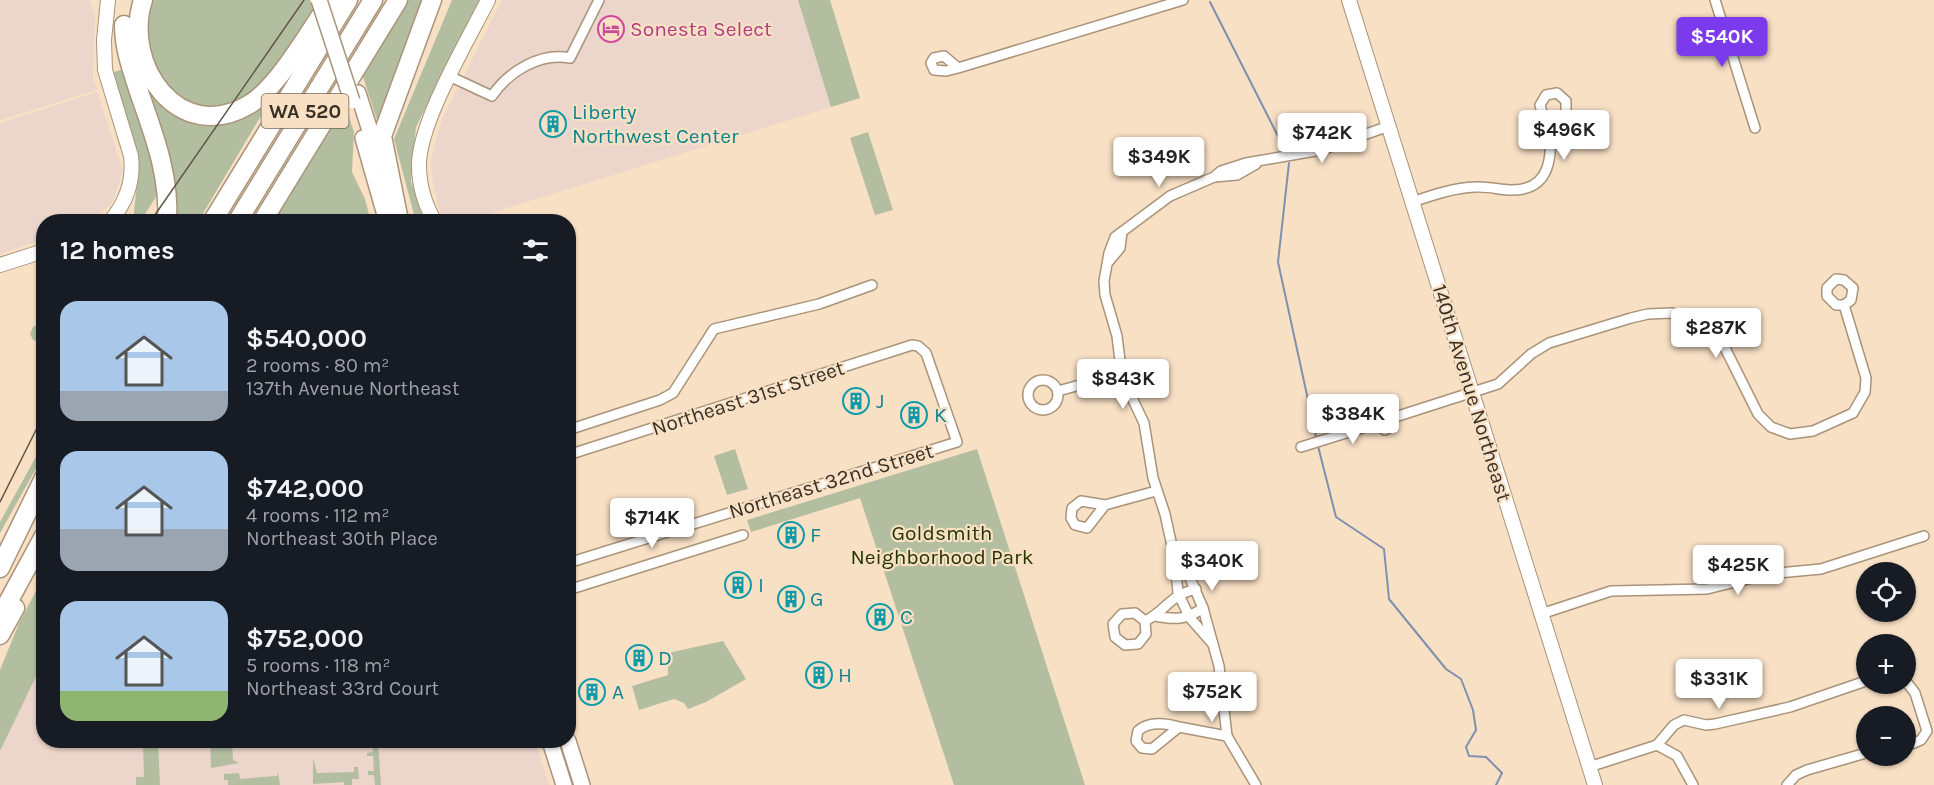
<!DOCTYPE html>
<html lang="en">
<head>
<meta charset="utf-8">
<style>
  :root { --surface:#171b24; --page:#242831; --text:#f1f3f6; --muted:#9ea1a6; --accent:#7c3aed }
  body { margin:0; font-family:Karla,sans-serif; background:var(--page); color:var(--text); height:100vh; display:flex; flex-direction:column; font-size:22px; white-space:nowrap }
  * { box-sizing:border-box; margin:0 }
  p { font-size:20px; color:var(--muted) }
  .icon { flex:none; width:33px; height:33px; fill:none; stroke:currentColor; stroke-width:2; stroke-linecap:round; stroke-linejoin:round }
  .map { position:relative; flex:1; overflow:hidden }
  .panel { position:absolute; left:36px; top:214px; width:540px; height:534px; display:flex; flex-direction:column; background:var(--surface); border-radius:24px; box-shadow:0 2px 4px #0004 }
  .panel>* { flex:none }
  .buttons { position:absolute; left:1856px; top:562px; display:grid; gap:12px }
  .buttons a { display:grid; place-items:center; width:60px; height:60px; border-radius:50%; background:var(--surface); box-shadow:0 2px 4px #0004; font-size:30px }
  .price { position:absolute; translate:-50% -51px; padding:0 14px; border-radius:6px; background:#fff; color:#222; font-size:20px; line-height:39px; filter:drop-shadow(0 2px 3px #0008) }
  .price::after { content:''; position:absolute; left:50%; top:36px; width:18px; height:14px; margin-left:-9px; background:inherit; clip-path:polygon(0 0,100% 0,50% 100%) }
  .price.selected { background:var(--accent); color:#fff }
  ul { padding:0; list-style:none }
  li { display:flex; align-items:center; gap:18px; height:150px; padding:0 24px }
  li span { display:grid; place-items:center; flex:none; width:168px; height:120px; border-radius:18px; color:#555 }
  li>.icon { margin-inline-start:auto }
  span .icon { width:72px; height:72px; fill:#fffc; stroke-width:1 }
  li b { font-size:26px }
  h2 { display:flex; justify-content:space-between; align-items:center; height:72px; padding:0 24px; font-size:26px }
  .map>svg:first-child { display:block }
</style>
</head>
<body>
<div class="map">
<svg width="1934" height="785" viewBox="0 0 1934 785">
  <rect width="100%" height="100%" fill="#f8e0c5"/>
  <g fill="#ecd5ca">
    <polygon points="0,0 90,0 95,17 93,78 97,90 0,120"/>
    <polygon points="502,0 798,0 831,107 462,222 447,222 439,209 432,177 431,158 442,119"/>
    <polygon points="97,92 123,171 112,203 90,222 44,222 43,239 0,254 0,123"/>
    <polygon points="43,662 44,741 535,741 549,785 0,785 0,751"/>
  </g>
  <g fill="#b3bea1">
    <path d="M 150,0 L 310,0 L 313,10 C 287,53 242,140 178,99 C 167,92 152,63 144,50 Z"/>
    <polygon points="408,0 425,0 378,123 363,77"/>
    <polygon points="452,0 479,0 416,127 411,181 424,222 416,222 394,139"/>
    <polygon points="798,0 830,0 860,98 831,107"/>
    <polygon points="124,69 152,155 159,192 140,222 133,222 139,163 111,73"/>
    <polygon points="149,88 193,120 277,89 198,222 172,222 146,89"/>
    <polygon points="345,105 354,132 352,172 365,199 371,222 273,222"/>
    <polygon points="868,132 893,210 875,215 850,138"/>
    <polygon points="39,324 44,325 40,342 33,340 30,334 33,327"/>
    <polygon points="43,444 43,456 0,533 0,522"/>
    <polygon points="735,449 748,489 727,495 714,456"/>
    <polygon points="977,449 1085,785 954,785 860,498 751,532 747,520"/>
    <polygon points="43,578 43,662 0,751 0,670 20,621"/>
    <polygon points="723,641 746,679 706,702 688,709 684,703 674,699 639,710 632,686 668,675 668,653"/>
    <polygon points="143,741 158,741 160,785 136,785 136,777 144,777"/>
    <polygon points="210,741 232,741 233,760 239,763 211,768"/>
    <polygon points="372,741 378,741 381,785 375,785 374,775 368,775 368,771 374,771 373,756 367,756 367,753 373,752"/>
    <polygon points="313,758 317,773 354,772 354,767 358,767 359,779 352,779 352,785 344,785 344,782 313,784"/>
    <polygon points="278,772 280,785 228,785 228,780 224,780 224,774 239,773 240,779 277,776"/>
  </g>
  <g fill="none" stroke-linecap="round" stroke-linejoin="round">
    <g stroke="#7f90af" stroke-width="2">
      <polyline points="1210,2 1283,146"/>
      <polyline points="1289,163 1278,262 1317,441"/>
      <polyline points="1318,446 1336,517 1384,549 1389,599 1446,669 1461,679 1473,710 1476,730 1466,747 1469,756 1486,757 1502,773 1496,785"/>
    </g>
    <defs>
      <g id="street">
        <polyline points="1715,0 1755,128"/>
        <polyline points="958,68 944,56 934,58 931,63 934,70 946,71 958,68 1183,0"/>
        <path d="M 449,76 L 492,96 C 508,72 540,52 570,58 L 599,0"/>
        <path d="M 1303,152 C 1309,143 1322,139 1332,145"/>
        <polyline points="1214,177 1237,175 1256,164"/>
        <path d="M 1412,202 C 1433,195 1453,188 1475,187 C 1488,186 1500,190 1512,190 C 1555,190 1551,150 1550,120 L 1561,118 L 1566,112 L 1566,101 L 1557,93 L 1546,95 L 1540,105 L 1543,116 L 1550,120"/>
        <polyline points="1109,261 1120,248 1122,232"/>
        <circle cx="1043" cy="395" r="15"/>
        <polyline points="1058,391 1087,383 1122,379"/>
        <polyline points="1392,418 1382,412 1377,415 1375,424 1385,430 1390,427 1392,418 1498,384 1531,354 1549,343 1631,318 1648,314 1672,313 1697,321 1717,338 1725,348 1758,414 1771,427 1790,434 1813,431 1853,413 1865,392 1866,378 1844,305 1851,300 1853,288 1844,280 1836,279 1827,288 1827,296 1836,305 1844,305"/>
        <polyline points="568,430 660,400 673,393 714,329 819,304 872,285"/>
        <polyline points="1301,447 1375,424"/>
        <polyline points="568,455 912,345 918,346 926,353 957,442 568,563"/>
        <polyline points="1105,505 1081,501 1072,508 1071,518 1075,525 1087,528 1105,505 1156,491"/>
        <polyline points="1175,560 1190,578 1203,608 1219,666 1227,736 1256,785"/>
        <polyline points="568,590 743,535"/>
        <polyline points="1541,614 1611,591 1707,589 1768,574 1821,569 1924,536"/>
        <path d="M 1155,616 C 1175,620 1186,620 1203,608"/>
        <path d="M 1145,621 L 1146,634 L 1138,644 L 1125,645 L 1115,637 L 1113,624 L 1122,614 L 1135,613 L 1145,621 C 1167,610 1168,596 1196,589"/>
        <polyline points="1212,643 1190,618 1178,593 1175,560 1165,514 1153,478 1144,423 1122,377 1117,336 1105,295 1104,281 1109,253 1115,237 1170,196 1214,177 1221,171 1246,163 1321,150 1389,126"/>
        <polyline points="1905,680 1915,693 1927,731 1921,740 1905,747"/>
        <path d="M 1179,727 C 1166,723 1148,721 1138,731 L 1136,741 L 1142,748 L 1152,749 L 1179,727 L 1227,736"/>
        <polyline points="1657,745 1677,756 1693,785"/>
        <polyline points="1589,767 1657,745 1674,725 1684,720 1706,725 1715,724 1790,707 1866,681"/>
        <polyline points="1787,785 1796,775 1807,770 1866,753"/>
      </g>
      <g id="secondary">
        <path d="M 108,0 L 104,40 L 105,70 L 131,156 C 134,182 126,202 110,222"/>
        <polyline points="1349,0 1595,785"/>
        <path d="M 435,222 C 425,205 419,185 419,165 C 419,122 468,40 488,0"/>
        <polyline points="0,265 44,251"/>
      </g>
      <g id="primary">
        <polyline points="358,93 380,162"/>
        <polyline points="363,138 387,222"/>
        <polyline points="550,741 564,785"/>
        <polyline points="568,741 582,785"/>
      </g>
      <g id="highway">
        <path d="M 143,0 C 122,65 179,147 250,104 C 279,86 311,29 331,0"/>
        <path d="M 124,25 C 124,49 132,70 139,92 C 154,135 170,176 167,222"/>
        <polyline points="399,221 382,136 432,0"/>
        <polyline points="212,222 348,0"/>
        <polyline points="237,222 373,0"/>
        <polyline points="262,222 398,0"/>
        <polyline points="0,568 44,478"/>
        <polyline points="0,617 44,536"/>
        <polyline points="0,635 15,608"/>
      </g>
    </defs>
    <use href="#street" stroke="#a99379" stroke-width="12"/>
    <use href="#secondary" stroke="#a99379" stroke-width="16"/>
    <use href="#primary" stroke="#a99379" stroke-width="18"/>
    <use href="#highway" stroke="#a99379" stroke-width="21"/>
    <use href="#street" stroke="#fff" stroke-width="9"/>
    <use href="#secondary" stroke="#fff" stroke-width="14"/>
    <use href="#primary" stroke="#fff" stroke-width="15"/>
    <use href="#highway" stroke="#fff" stroke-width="18"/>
    <g stroke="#625647" stroke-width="1.5">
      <polyline points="150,222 304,0"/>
      <polyline points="0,502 44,414"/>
    </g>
    <defs>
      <polyline id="primary-bridge" points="319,0 352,101"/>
    </defs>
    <use href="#primary-bridge" stroke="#a99379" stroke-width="18" stroke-linecap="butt"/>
    <use href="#primary-bridge" stroke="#fff" stroke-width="15"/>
  </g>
  <defs>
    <symbol id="hotel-ring" viewBox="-11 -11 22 22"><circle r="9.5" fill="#f8e0c5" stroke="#d1479c" stroke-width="1.5"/><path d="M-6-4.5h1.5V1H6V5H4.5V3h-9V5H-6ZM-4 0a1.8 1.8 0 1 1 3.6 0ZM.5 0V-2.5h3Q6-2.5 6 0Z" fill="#d1479c"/></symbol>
    <symbol id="building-ring" viewBox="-11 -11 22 22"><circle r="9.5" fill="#f8e0c5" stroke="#0f9aa8" stroke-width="1.5"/><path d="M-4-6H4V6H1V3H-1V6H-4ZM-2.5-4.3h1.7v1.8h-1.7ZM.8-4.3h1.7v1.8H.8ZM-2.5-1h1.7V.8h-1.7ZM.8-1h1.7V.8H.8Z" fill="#0f9aa8"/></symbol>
  </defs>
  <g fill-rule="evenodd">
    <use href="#hotel-ring" x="596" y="14" width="30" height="30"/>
    <use href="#building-ring" x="538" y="109" width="30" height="30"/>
    <use href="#building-ring" x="841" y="386" width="30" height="30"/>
    <use href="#building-ring" x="899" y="400" width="30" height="30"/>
    <use href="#building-ring" x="776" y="520" width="30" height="30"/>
    <use href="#building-ring" x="723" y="570" width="30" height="30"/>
    <use href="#building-ring" x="776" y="584" width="30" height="30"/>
    <use href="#building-ring" x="865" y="602" width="30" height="30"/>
    <use href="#building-ring" x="624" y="643" width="30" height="30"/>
    <use href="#building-ring" x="804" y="660" width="30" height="30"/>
    <use href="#building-ring" x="577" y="677" width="30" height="30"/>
  </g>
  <g text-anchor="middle" stroke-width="4.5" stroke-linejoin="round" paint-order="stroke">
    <rect fill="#f8e0c5" stroke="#726555" stroke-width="1.5" x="261.5" y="94" width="87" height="34" rx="4.5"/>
    <g font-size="20" font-weight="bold" fill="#393025">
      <text x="305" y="118">WA 520</text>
    </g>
    <g font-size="21" fill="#b23c85" stroke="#f8e0c5" text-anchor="start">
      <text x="630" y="36">Sonesta Select</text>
    </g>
    <g font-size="21" fill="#0d838f" stroke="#f8e0c5" text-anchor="start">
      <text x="572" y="119">Liberty<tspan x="572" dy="24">Northwest Center</tspan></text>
      <text x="876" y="408">J</text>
      <text x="934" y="422">K</text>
      <text x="810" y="542">F</text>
      <text x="758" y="592">I</text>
      <text x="810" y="606">G</text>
      <text x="900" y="624">C</text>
      <text x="658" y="665">D</text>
      <text x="838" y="682">H</text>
      <text x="612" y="699">A</text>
    </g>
    <g font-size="21" fill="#393025" stroke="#f8e0c5">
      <text transform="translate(1472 393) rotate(73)" y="7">140th Avenue Northeast</text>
      <text transform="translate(748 398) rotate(-18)" y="7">Northeast 31st Street</text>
      <text transform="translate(831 481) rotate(-17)" y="7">Northeast 32nd Street</text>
    </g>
    <g font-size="21" fill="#253500" stroke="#f8e0c5">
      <text x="942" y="540">Goldsmith<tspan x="942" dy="24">Neighborhood Park</tspan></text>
    </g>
  </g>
</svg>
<div class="buttons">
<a><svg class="icon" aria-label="locate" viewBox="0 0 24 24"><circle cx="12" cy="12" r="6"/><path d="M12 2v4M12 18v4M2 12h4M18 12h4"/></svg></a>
<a>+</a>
<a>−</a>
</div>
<b class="price selected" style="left:1722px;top:68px">$540K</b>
<b class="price" style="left:1564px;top:161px">$496K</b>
<b class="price" style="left:1322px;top:164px">$742K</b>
<b class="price" style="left:1159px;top:188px">$349K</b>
<b class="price" style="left:1716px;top:359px">$287K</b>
<b class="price" style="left:1123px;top:410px">$843K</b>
<b class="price" style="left:1353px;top:445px">$384K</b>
<b class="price" style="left:652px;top:549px">$714K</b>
<b class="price" style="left:1212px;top:592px">$340K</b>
<b class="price" style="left:1738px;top:596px">$425K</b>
<b class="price" style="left:1719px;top:710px">$331K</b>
<b class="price" style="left:1212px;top:723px">$752K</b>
<section class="panel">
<h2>12 homes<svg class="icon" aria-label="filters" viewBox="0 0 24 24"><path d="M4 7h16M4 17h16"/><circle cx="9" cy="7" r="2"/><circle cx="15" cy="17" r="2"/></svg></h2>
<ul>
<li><span style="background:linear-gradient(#a9c7e8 75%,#9aa5b1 0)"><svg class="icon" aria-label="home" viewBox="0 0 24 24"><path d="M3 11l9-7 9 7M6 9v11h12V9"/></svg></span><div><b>$540,000</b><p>2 rooms · 80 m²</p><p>137th Avenue Northeast</p></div></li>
<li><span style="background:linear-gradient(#a9c7e8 65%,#9aa5b1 0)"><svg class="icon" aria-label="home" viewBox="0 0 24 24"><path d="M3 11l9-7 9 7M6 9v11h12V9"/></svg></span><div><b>$742,000</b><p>4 rooms · 112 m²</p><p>Northeast 30th Place</p></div></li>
<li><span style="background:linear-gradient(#a9c7e8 75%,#8fb573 0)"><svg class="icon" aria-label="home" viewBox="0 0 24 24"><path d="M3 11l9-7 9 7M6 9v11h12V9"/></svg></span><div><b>$752,000</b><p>5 rooms · 118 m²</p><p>Northeast 33rd Court</p></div></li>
</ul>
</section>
</div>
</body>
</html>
